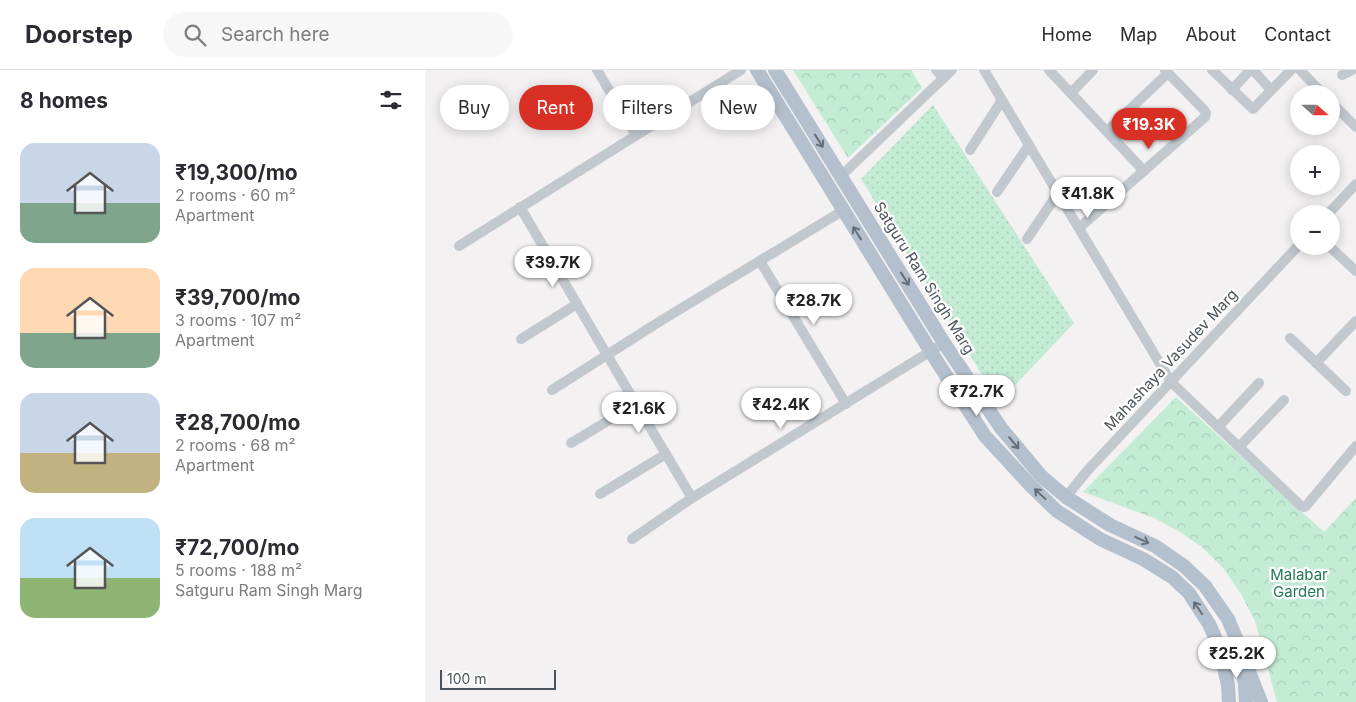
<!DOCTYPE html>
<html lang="en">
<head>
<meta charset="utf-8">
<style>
  :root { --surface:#fff; --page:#f7f7f7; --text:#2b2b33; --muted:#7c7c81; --line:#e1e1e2; --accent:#d93025 }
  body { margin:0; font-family:Inter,sans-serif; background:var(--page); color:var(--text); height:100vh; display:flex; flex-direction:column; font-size:19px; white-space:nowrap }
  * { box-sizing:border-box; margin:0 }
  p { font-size:16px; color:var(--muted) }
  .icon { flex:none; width:28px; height:28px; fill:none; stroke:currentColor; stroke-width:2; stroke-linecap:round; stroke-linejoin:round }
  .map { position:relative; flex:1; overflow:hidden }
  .drawer { display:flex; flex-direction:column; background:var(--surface); width:425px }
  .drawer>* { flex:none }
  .top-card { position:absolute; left:15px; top:15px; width:475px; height:45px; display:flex; gap:10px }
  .needle { width:32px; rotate:111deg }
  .fabs { position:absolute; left:865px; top:15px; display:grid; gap:10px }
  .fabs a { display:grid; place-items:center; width:50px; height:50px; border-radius:50%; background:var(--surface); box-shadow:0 2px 12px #0003; font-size:25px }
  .scale { position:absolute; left:15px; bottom:12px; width:116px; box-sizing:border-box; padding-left:5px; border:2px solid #4b545d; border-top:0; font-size:14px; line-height:18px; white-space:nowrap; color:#4b545d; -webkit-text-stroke:4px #fff; paint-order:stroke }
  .price { position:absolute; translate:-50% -42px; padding:0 11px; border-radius:18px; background:#fff; color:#222; font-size:16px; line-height:32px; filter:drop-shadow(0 1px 2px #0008) }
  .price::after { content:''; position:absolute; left:50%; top:30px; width:15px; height:11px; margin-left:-8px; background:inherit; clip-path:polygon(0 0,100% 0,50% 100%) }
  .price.current { background:var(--accent); color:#fff }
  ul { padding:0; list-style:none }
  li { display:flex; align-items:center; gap:15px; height:125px; padding:0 20px }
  li span { display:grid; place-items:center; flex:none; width:140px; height:100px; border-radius:15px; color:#555 }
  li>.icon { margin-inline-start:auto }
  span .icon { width:60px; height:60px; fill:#fffc; stroke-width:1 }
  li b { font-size:21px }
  h2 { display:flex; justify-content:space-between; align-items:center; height:60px; padding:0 20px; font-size:21px }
  .chip { padding:0 18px; border-radius:22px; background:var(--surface); box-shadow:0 2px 12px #0003; font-size:18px; line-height:45px }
  .chip.current { background:var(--accent); color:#fff }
  header { display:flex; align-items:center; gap:30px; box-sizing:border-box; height:70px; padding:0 25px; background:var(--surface); border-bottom:1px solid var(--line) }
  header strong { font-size:24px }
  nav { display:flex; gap:28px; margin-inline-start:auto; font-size:18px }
  .search { width:350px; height:45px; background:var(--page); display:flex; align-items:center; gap:12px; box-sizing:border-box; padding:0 18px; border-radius:28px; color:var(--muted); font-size:19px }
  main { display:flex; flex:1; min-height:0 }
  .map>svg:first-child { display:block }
</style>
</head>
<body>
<header>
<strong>Doorstep</strong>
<div class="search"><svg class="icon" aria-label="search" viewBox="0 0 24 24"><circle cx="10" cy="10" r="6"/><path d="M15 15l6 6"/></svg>Search here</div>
<nav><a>Home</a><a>Map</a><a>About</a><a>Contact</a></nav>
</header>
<main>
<section class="drawer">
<h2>8 homes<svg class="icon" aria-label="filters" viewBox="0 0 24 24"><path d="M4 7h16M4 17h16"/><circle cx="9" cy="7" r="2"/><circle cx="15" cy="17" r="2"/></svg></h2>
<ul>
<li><span style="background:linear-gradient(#c9d6e8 60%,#7fa58c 0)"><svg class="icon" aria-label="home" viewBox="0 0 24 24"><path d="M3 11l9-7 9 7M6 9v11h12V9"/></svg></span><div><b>₹19,300/mo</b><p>2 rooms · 60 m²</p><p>Apartment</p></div></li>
<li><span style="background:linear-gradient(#ffd9b3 65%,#7fa58c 0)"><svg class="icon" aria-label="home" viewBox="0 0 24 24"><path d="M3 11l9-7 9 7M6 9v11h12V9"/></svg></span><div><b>₹39,700/mo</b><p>3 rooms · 107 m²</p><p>Apartment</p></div></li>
<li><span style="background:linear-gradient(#c9d6e8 60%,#c2b280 0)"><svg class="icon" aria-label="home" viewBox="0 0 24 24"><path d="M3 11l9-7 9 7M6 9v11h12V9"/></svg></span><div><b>₹28,700/mo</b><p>2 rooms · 68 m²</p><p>Apartment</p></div></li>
<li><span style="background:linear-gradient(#bfe0f5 60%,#8fb573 0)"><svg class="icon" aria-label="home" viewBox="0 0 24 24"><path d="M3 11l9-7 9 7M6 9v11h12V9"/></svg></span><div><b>₹72,700/mo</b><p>5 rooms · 188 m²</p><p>Satguru Ram Singh Marg</p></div></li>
</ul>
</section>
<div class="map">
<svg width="931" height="632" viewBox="0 0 931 632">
  <defs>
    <pattern id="grass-dots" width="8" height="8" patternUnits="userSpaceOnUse" patternTransform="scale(1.25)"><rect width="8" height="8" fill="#c4ecd5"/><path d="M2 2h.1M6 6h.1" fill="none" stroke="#aaccb9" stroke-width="1.8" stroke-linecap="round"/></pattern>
    <pattern id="park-crowns" width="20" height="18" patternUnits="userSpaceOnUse" patternTransform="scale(1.25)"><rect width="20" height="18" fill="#c4ecd5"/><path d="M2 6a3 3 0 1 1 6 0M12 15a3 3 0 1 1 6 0" fill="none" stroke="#aaccb9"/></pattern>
  </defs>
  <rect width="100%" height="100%" fill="#f3f1f1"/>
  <polygon fill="url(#grass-dots)" points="508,35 649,253 574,332 436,109"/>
  <g fill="url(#park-crowns)">
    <polygon points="368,0 486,0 497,18 423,88"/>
    <polygon points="751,327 899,462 931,428 931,632 852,632 830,551 816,524 799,499 778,478 755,462 729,448 658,422"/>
  </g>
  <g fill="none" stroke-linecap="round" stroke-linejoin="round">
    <g stroke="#c1c8ce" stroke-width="10">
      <polyline points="172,0 211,65"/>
      <polyline points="511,0 519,8"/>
      <polyline points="559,0 746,312 876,436 879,437 881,436 931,376"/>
      <polyline points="624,0 719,101"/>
      <polyline points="787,0 828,39 866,0"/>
      <polyline points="828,0 846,20"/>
      <polyline points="875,0 898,24"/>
      <polyline points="917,5 927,0"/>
      <polyline points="807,20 825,0"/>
      <polyline points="646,23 668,0"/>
      <polyline points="906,32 931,57"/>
      <polyline points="682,61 743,3"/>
      <polyline points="545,80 577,30"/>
      <polyline points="416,106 527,0"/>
      <polyline points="572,122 604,75"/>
      <polyline points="95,137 182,285 267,428"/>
      <polyline points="903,144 931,114"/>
      <polyline points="654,158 780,47 781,43 779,40 740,0"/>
      <polyline points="602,169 633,123"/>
      <polyline points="34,176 316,0"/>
      <polyline points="904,176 931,201"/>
      <polyline points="335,191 421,334"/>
      <polyline points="865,268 921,321"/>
      <polyline points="96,269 152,234"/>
      <polyline points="891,293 931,251"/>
      <polyline points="127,320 237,250 419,140"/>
      <polyline points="793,357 834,313"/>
      <polyline points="146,373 211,334"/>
      <polyline points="814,377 859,330"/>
      <polyline points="175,424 241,384"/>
      <polyline points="641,427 662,401 874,175"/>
      <polyline points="207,469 267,428 519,273"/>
    </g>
    <g stroke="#b4c0cd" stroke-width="14">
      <polyline points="332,0 506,282 560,366 606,416 632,441 675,469 718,489 747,507 764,523 784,554 794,576 803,615 804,632"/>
      <polyline points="350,0 519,273 576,358 616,406 641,427 685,455 730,476 759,496 780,516 803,549 814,575 820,615 821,632"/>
      <polyline points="823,599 836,632"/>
    </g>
  </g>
  <defs><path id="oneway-shaft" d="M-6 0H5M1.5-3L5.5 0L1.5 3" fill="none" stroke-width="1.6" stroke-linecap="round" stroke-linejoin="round" transform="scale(1.25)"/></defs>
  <g stroke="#656f79">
    <use href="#oneway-shaft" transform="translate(394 71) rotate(58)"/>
    <use href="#oneway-shaft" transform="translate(432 163) rotate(-122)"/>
    <use href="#oneway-shaft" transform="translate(480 209) rotate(58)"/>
    <use href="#oneway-shaft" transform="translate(589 373) rotate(50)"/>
    <use href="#oneway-shaft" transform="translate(615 424) rotate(-137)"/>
    <use href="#oneway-shaft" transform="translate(717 470) rotate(25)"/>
    <use href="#oneway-shaft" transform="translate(773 538) rotate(-124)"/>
  </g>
  <g text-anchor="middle" stroke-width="4.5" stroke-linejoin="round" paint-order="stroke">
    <g font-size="15" fill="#4b545d" stroke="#fff">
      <text transform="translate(499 208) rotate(58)" y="5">Satguru Ram Singh Marg</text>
      <text transform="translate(746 290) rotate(-47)" y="5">Mahashaya Vasudev Marg</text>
    </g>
    <g font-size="15" fill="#207950" stroke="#fff">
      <text x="874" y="510">Malabar<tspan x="874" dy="17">Garden</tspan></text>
    </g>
  </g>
</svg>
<div class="fabs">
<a><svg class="needle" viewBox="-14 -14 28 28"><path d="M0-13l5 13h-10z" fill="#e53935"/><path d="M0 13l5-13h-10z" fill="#7c7c81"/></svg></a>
<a>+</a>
<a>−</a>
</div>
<div class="scale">100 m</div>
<b class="price current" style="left:724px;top:80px">₹19.3K</b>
<b class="price" style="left:663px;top:149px">₹41.8K</b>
<b class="price" style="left:128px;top:218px">₹39.7K</b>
<b class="price" style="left:389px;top:256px">₹28.7K</b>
<b class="price" style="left:552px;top:347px">₹72.7K</b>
<b class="price" style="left:356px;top:360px">₹42.4K</b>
<b class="price" style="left:214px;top:364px">₹21.6K</b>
<b class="price" style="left:812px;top:609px">₹25.2K</b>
<div class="top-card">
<a class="chip">Buy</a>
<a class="chip current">Rent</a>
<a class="chip">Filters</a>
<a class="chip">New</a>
</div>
</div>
</main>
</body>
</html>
